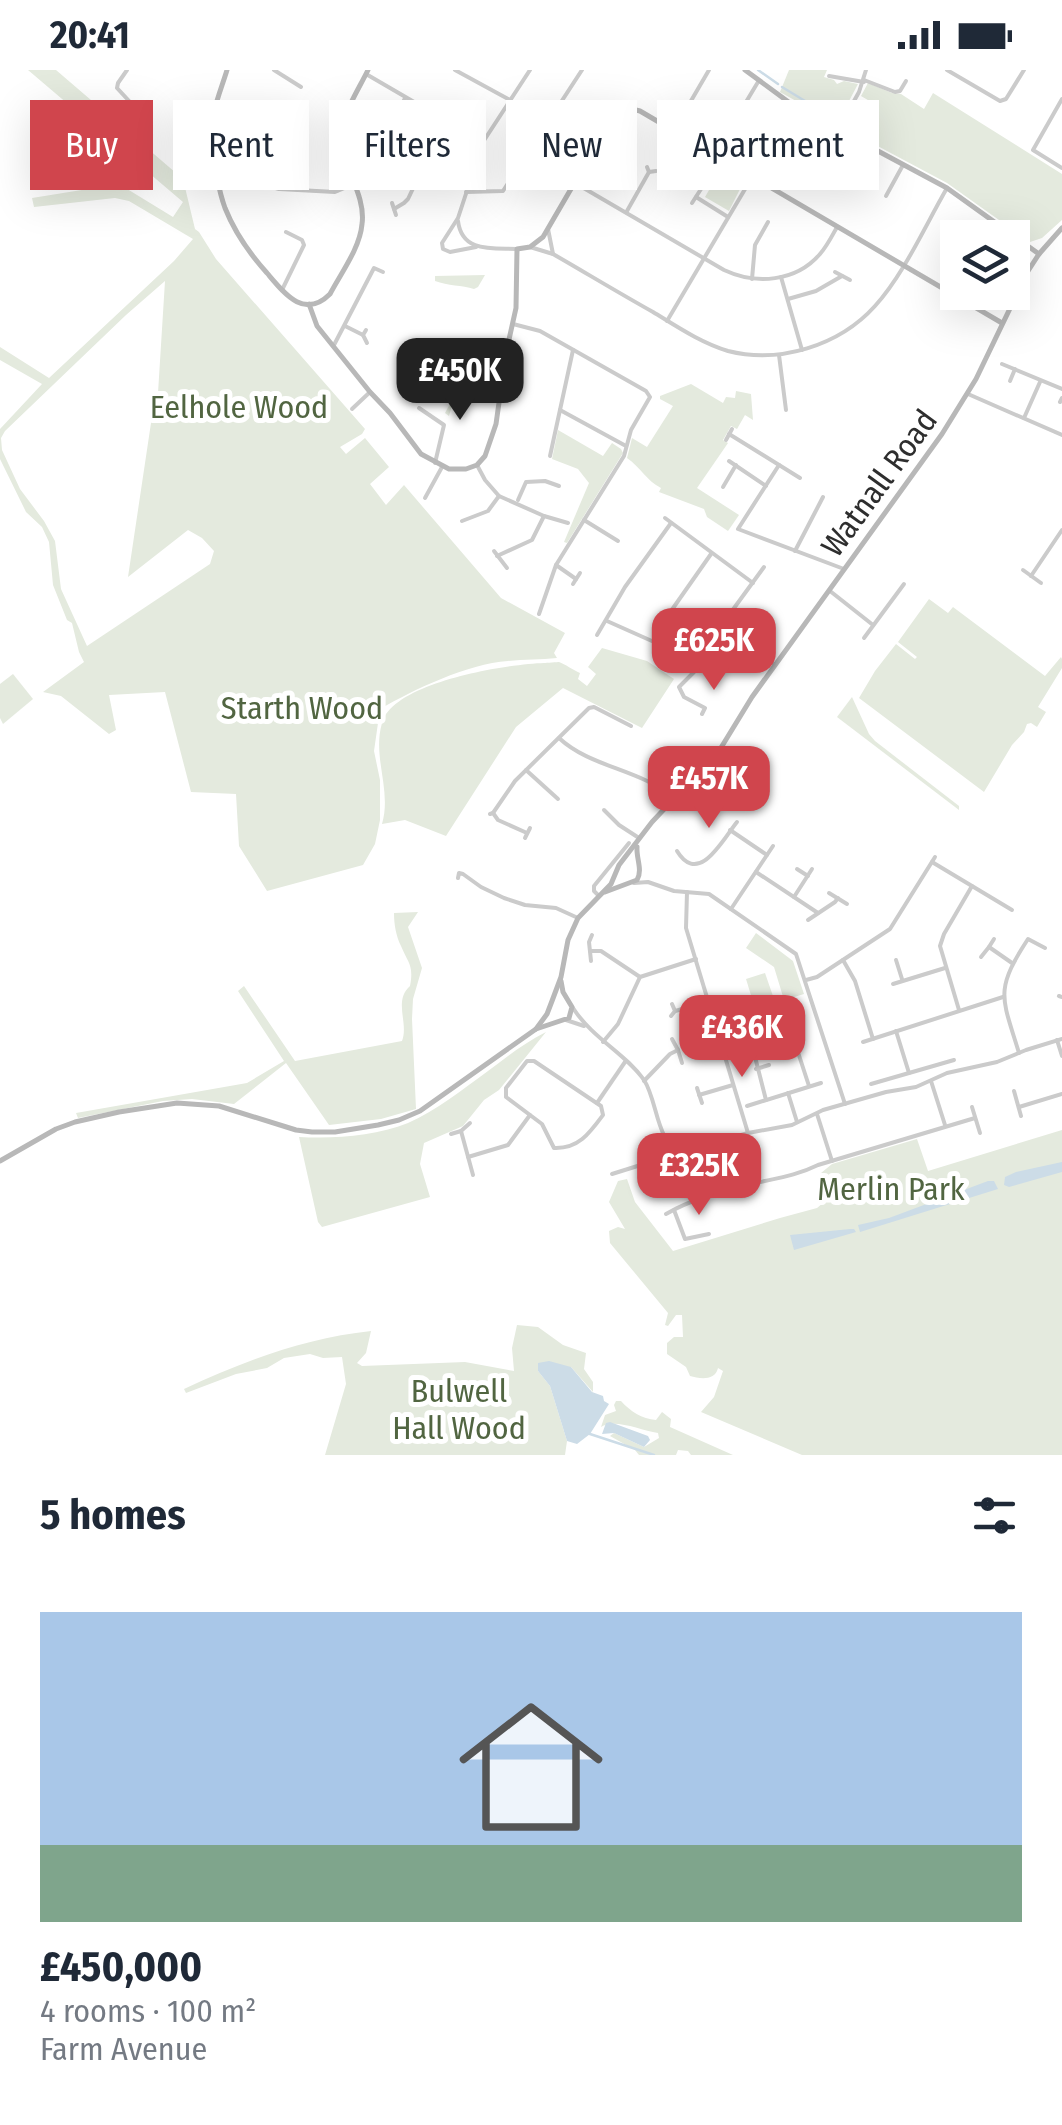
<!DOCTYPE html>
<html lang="en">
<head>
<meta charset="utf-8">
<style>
  :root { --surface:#fff; --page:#f6f6f7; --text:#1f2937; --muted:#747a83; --accent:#d0454d }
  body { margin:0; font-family:"Fira Sans Condensed",sans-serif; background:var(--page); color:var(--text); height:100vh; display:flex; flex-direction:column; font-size:38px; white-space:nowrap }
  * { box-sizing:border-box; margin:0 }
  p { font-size:32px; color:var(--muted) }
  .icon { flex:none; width:55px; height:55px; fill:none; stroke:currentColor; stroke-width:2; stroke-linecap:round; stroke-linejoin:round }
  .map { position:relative; height:1385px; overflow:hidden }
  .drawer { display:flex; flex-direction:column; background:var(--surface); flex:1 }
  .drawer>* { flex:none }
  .banner { position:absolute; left:30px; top:30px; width:1002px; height:90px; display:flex; gap:20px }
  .controls { position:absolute; left:940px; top:150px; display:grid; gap:20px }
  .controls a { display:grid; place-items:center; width:90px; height:90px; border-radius:0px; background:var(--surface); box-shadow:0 10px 40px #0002; font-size:50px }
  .price { position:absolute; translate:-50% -85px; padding:0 22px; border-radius:20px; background:var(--accent); color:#fff; font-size:32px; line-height:65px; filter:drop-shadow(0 2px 5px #0008) }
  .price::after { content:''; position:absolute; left:50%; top:60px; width:30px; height:22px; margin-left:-15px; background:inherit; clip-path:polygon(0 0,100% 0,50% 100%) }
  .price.current { background:#222; color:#fff }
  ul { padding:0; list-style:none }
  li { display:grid; align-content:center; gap:20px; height:530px; padding:0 40px }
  li span { display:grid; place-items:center; height:310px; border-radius:0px; color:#555 }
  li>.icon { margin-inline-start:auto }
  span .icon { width:180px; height:180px; fill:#fffc; stroke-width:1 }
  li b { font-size:42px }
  h2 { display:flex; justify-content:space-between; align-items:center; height:120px; padding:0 40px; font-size:42px }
  .pill { padding:0 35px; border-radius:0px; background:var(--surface); box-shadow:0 10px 40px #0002; font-size:35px; line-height:90px }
  .pill.current { background:var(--accent); color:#fff }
  .status { display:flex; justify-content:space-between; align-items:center; height:70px; padding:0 50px; background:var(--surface); direction:ltr }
  .status svg { height:28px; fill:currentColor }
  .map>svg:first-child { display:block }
</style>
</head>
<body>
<div class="status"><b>20:41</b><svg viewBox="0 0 49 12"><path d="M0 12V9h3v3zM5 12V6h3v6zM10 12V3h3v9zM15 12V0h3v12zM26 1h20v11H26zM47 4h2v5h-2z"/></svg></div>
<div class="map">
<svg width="1062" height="1385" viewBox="0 0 1062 1385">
  <rect width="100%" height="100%" fill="#fff"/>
  <g fill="#e4eade" fill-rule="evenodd">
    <path d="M 28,0 L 56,0 L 183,109 L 195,159 L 199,162 L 216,189 L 365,359 L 362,364 L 340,377 L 346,384 L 365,368 L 389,397 L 370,414 L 386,435 L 404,415 L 501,528 L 565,563 L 554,583 L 557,588 C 541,590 524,589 508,591 C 467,594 415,619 380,639 L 374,681 L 380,710 L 380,750 L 375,774 L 363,795 L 267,821 L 239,776 L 236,724 L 191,722 L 165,622 L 109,625 L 116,660 L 109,664 L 61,626 L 43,622 L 84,592 L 79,582 L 72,553 L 67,550 L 53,515 L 49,472 L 42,457 L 26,442 L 0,389 L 0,359 L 42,314 L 0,290 L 0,277 L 49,308 L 174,191 L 193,169 L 129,131 L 115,128 L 34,137 L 32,128 L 119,114 L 173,147 L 183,132 ZM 165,211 L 158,323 L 151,353 L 128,507 L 188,460 L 202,468 L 214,481 L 210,494 L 87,576 L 61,519 L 55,471 L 44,451 L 20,419 L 2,380 L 1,368 L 5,361 L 126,245 Z"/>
    <polygon points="789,0 827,0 824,7 834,10 837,14 844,11 858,14 840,48 832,51 780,22"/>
    <polygon points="868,13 892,23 901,24 924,39 933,23 1062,104 1062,150 1042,168 1030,172 947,113 857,65 873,33 861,26"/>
    <polygon points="697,80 745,109 729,141 705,127 716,108 690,92"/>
    <path d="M 485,205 L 478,217 L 474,219 C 462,215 448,216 435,211 L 435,206 Z"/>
    <polygon points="408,289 441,303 459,295 460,307 449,346 445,343 452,330 428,313 421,313 411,307 405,310"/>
    <path d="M 691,314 L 723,333 L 726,327 L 735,328 L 736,321 L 751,324 L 753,350 L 745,345 L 737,359 L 731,356 L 723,370 L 728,373 L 697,418 L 739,445 L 728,461 L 707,447 L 704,439 L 659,422 L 661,418 C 647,411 640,397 627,388 L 632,368 L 647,377 L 673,336 L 660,329 L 660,326 Z"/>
    <polygon points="558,360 603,386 612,373 621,379 623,383 567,473 564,472 589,413 578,399 552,389"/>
    <polygon points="929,529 948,543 953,537 1045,606 1061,587 1062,589 1062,598 1038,637 1046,642 1037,657 1031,653 1027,654 1024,662 1012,675 984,722 859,628 875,601 896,574 915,589 917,587 898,572"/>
    <path d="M 602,578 L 647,591 L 674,609 L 642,658 L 563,618 L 516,657 L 446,766 L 405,750 L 382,754 C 392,720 372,687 382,653 C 393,612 508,594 544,593 C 546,593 558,592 559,592 C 565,594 573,600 580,603 L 578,609 L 587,616 L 596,604 L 588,597 Z"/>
    <polygon points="13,604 33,629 3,654 0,648 0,614"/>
    <polygon points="852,627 869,664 875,671 959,736 959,740 837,647"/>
    <path d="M 418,842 L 408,857 L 422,898 L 413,929 L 412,949 L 416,1039 L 381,1049 L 329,1055 L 286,993 L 234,1034 L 192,1029 L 163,1031 L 78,1048 L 76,1043 L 247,1013 L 284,991 L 238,921 L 244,916 L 295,991 L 402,971 C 409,953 393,931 410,916 C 414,895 408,893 401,876 C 396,866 394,854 394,843 Z"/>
    <polygon points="756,863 793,891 804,924 784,930 774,897 746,878"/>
    <polygon points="765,903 774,929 754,935 746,909"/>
    <path d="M 546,962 L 499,1020 L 484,1030 L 463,1056 L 424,1073 L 420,1094 L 430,1127 L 322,1157 L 318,1152 L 299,1067 C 335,1069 375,1066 408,1053 C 436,1041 463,1019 488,1001 C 507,987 524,973 546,962 Z"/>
    <path d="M 1062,1060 L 1062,1385 L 802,1385 L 701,1342 L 714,1327 L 723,1301 L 718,1298 C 715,1311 700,1309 690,1306 L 686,1297 L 667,1284 L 667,1273 L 674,1267 L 683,1267 L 682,1245 L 676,1245 L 668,1256 L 665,1255 L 668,1243 L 610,1173 L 609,1161 L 618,1157 L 625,1159 L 609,1132 L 618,1111 L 627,1109 L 635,1132 L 673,1181 L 780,1148 L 817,1138 L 829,1128 L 821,1103 L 832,1094 L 917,1069 L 928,1101 Z"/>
    <path d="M 517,1255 L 538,1257 L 563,1275 L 586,1283 L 584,1299 L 593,1312 L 593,1322 L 571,1297 L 538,1301 L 550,1316 L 567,1371 L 565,1385 L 325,1385 L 346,1314 L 342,1287 L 323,1288 L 310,1284 L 284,1288 L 267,1298 L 236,1304 L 186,1323 L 184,1319 C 244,1291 305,1268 371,1261 L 366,1283 L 357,1293 L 362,1296 L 465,1292 L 514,1301 L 512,1278 Z"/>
    <path d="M 616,1331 L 621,1331 C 630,1341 642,1349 656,1350 L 662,1342 L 671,1349 L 670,1357 L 733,1385 L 691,1385 L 688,1381 L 678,1380 L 676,1385 L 639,1385 L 635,1380 L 610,1366 L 614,1363 L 644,1377 L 659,1368 L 658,1363 C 640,1360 614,1348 601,1357 L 605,1345 L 616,1341 L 614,1335 Z"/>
  </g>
  <g fill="#ccdce7">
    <polygon points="1062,1092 1062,1102 1009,1117 1004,1115 1005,1107 1016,1102"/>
    <polygon points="988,1111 994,1111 998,1119 860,1162 858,1155 889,1148"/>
    <polygon points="850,1159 854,1159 856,1162 794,1180 790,1165"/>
    <polygon points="549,1291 571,1297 592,1322 603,1326 604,1331 609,1334 590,1364 577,1374 567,1371 550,1316 538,1301 538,1293"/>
    <polygon points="610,1352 648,1366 650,1370 644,1377 614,1363 602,1364 606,1353"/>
  </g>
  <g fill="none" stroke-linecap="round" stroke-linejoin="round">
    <g stroke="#ccdce7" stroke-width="2.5">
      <polyline points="758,0 778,14"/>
      <polyline points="782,17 810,34"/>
      <polyline points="590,1364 654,1385"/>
    </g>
    <g stroke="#cbcbcb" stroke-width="4">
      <polyline points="127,0 118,13 117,18 130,32 144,35"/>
      <polyline points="274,0 301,17"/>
      <polyline points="455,0 510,30"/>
      <polyline points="947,0 1000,31 1006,29 1024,0"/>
      <polyline points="366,4 421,36 442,53"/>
      <polyline points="829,6 864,12"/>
      <polyline points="864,10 895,22 900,21 906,11"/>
      <polyline points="1062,29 1033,80 1062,98"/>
      <polyline points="214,36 243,44 279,61"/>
      <polyline points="180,39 175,57 179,69 191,73 211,72"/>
      <polyline points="740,42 758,12"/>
      <polyline points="548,52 595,79"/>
      <polyline points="674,60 709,0"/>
      <polyline points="838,60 859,22 866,0"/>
      <polyline points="369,93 378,86 405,28"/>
      <polyline points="647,97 649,102 656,101"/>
      <polyline points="841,105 860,71"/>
      <polyline points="248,110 279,119 335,122 354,114"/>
      <path d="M 575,113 L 724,200 C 756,215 796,212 820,184 C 827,176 832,166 837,157"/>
      <polyline points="773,119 814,47"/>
      <polyline points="466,122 503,121 582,0"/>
      <polyline points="886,126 903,95"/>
      <polyline points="696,127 728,147"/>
      <polyline points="392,133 396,145"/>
      <polyline points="692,133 701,119"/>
      <polyline points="394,139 404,133 408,129 443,55 451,45"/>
      <polyline points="627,141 649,102"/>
      <path d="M 458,151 C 462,183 492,178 517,179"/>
      <path d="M 548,159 L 553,184 C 586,203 619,223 653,242 C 676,256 701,273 728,281 C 779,294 839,276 875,236 C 904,204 925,156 947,118"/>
      <polyline points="981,168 991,150"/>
      <polyline points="476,177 450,182 443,179 442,173 458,148 483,72 530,0"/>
      <polyline points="530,177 553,184"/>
      <polyline points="835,202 850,210"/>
      <polyline points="781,207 802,280"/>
      <polyline points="752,209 755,175 768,152"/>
      <polyline points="282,220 304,175 302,170 286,162"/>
      <polyline points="788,229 816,221 842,206"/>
      <polyline points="667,251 751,109"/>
      <polyline points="513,254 540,261 646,321 650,327 631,360 624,386 556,495 539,544"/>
      <polyline points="345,256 363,265"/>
      <polyline points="366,260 363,265 367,273"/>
      <polyline points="334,275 374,198 383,202"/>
      <polyline points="779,285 786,340"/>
      <polyline points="1002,294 1062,319"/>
      <polyline points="1010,311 1015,299"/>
      <polyline points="968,324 1062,365"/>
      <polyline points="1060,332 1062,328"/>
      <polyline points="419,338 444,355 435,393"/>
      <polyline points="352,339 370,322"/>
      <polyline points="560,340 626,376"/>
      <polyline points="1024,348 1040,312"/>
      <polyline points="729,364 800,408"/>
      <polyline points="726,370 732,359"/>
      <polyline points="550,386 573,280"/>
      <polyline points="729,391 766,416"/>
      <polyline points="477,395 485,410 499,426 544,446 568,453"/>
      <polyline points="779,395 738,459 844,499"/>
      <polyline points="723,417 736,395"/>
      <polyline points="425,428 442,397"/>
      <polyline points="518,430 526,412 545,411 559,416"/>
      <polyline points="665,448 753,513"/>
      <polyline points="584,450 618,471"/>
      <polyline points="462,451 488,441 499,426"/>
      <polyline points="494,481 507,498"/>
      <polyline points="795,481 823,427"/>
      <polyline points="497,486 532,470 544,446"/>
      <polyline points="556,495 576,509"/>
      <polyline points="1023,500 1041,513"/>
      <polyline points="1031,506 1062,460"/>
      <polyline points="573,514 580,503"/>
      <polyline points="830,521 873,555"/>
      <polyline points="607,551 699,592"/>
      <polyline points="721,555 774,594"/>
      <polyline points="597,565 625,517 671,453"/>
      <polyline points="864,568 904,514"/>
      <polyline points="654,572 664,551 711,484"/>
      <polyline points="702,644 705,638 684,627 679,617 694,602 710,571 764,497"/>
      <path d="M 559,668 C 591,698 641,699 673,728"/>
      <polyline points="526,700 558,729"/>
      <polyline points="604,740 619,755 639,768"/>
      <polyline points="493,743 515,711 589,638 594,637 631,656"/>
      <polyline points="490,744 493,743 498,750 527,763"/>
      <polyline points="730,760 767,785"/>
      <polyline points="525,768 530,758"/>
      <path d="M 677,781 C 699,817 723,769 737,752"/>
      <polyline points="932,792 1012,840"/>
      <polyline points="797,799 808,806"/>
      <polyline points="756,802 818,843"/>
      <polyline points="458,808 459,803 463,804 481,817 504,828 525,835 556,838 578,848"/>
      <polyline points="634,813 648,812 674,821 709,824 796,884 845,1034"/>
      <polyline points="687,822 686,858 748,1063"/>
      <polyline points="829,823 847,834"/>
      <polyline points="599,826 594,821 594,816 629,773"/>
      <polyline points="794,827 812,799"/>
      <polyline points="731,839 773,776"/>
      <polyline points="808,850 835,832 838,828"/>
      <polyline points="994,869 989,877 1012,893"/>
      <polyline points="590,881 601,881 640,907"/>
      <polyline points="981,887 989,877"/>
      <polyline points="843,890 855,911 873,969"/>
      <polyline points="896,890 902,909"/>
      <polyline points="591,891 589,872 592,865"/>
      <polyline points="806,910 817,907 890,859 935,787"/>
      <polyline points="893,914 945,898"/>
      <polyline points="1059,926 1062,927"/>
      <polyline points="789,934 796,959 794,970 809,1016"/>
      <path d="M 573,938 C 593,969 625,983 644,1010 C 658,1031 656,1076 683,1082 L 748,1063 L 792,1055 L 823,1040 L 886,1022 L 916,1017 L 947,1003 L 997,992 L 1026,980 L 1062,969"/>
      <polyline points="959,940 940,876 944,864 972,816"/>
      <polyline points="675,941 709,932"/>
      <polyline points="671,946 675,941 672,934"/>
      <polyline points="566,950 584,956"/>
      <polyline points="896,961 909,1003"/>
      <polyline points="1057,970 1062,986"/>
      <polyline points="603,972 618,954 640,907 696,889"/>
      <polyline points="863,972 1003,927"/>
      <polyline points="678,980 682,993"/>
      <polyline points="754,983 766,1030"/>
      <path d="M 1019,983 C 1002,927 994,921 1028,869 L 1045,878"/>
      <path d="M 527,991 L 534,991 L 601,1036 L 603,1045 C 589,1064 578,1079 554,1078 L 542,1054 L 506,1027 L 506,1018 Z"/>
      <polyline points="756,999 769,995"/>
      <polyline points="644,1011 670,984 678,980 672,969"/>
      <polyline points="931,1011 945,1055"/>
      <polyline points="871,1014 954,990"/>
      <polyline points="697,1018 702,1033"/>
      <polyline points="1014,1021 1021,1046"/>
      <polyline points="788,1023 797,1052"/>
      <polyline points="699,1025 733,1015"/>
      <polyline points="597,1033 625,992"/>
      <polyline points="747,1036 821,1013"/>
      <polyline points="972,1037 980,1063"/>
      <polyline points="1019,1037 1062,1024"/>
      <polyline points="817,1044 832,1091"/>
      <polyline points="461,1061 473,1105"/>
      <polyline points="451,1064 461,1061 470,1053"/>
      <polyline points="705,1076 719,1124"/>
      <polyline points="468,1087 508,1075 530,1045"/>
      <polyline points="612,1104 663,1088 671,1079"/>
      <polyline points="674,1140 685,1169 709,1164"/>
      <path d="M 666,1144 C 692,1129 727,1119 756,1113 C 778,1108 798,1105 818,1095 L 975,1048"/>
    </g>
    <g stroke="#b8b8b8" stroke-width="5">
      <path d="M 227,0 C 220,23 210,44 212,68 C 214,91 217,116 225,138 C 235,163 249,183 267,203 C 284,223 304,250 330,224 C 341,203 360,178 362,154 C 366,126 344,99 341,72 C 339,48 358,21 368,0"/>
      <polyline points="745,0 794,36 947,118 1039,184"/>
      <polyline points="309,234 317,256 370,322 390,343 421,384 449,399 466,399 477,395 485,386 496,354 506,283 516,238 517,179 530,177 543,167 614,45 628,38 640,41 1002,253"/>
      <path d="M 605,822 L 637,810 C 643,800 636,788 637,777"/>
      <polyline points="536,959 547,944 552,931 561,907 568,870 578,848 611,814 619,795 652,752 719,681 752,627 942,364 976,309 1028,201 1039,184 1062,158"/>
      <polyline points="0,1091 56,1059 75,1052 119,1042 177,1033 219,1036 296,1060 312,1062 335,1062 378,1055 399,1050 420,1041 536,959 569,948 572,937 563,922 561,911"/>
    </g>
  </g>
  <g text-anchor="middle" stroke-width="10" stroke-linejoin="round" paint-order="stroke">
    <g font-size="32" fill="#516541" stroke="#fff">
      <text x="239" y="348">Eelhole Wood</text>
      <text x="302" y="649">Starth Wood</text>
      <text x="891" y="1130">Merlin Park</text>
      <text x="459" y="1332">Bulwell<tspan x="459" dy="37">Hall Wood</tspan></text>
    </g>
    <g font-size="32" fill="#2e2e2e" stroke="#fff">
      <text transform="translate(879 413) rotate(-54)" y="11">Watnall Road</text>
    </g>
  </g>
</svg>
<div class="controls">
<a><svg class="icon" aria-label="layers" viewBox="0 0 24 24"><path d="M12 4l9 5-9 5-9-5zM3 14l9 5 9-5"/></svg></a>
</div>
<b class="price current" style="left:460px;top:353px">£450K</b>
<b class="price" style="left:714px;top:623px">£625K</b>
<b class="price" style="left:709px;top:761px">£457K</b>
<b class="price" style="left:742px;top:1010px">£436K</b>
<b class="price" style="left:699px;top:1148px">£325K</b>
<div class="banner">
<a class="pill current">Buy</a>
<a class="pill">Rent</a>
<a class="pill">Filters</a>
<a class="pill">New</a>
<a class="pill">Apartment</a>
</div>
</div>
<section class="drawer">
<h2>5 homes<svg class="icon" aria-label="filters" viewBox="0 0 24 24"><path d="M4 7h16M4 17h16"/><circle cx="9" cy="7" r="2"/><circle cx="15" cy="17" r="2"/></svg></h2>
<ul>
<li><span style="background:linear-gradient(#a9c7e8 75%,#7fa58c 0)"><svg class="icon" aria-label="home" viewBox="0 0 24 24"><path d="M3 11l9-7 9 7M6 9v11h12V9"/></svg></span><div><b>£450,000</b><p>4 rooms · 100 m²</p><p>Farm Avenue</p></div></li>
</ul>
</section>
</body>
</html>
